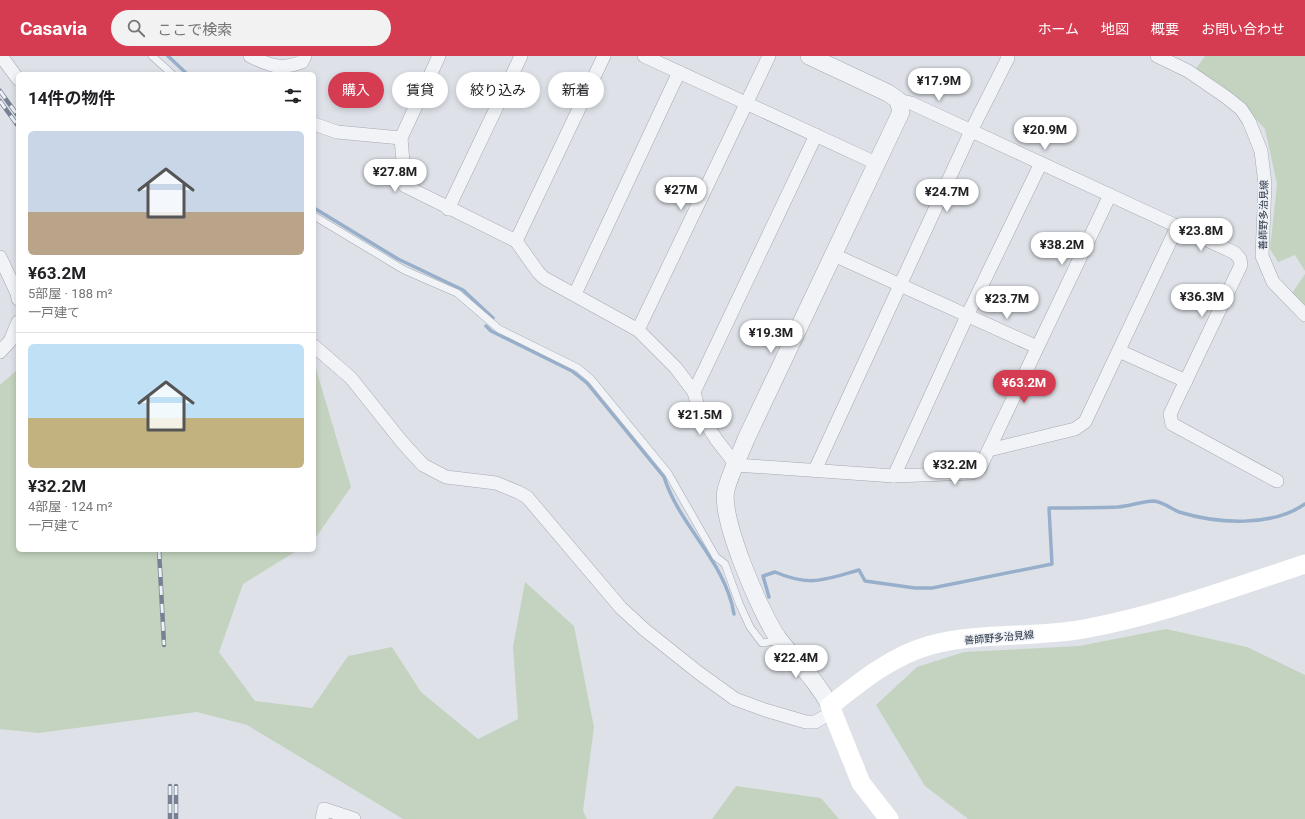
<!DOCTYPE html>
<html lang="ja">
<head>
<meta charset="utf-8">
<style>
  :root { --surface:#fff; --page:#f2f2f2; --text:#202124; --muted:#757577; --line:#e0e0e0; --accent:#d53c51 }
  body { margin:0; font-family:Roboto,"Noto Sans JP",sans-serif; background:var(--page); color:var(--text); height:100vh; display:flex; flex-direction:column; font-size:15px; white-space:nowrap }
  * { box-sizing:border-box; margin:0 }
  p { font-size:13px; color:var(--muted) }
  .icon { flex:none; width:22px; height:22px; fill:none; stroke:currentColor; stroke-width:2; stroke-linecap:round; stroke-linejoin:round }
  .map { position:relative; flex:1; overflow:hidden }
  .side { position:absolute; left:16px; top:16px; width:300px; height:480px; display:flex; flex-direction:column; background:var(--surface); border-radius:6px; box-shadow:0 2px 6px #0003 }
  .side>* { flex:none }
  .top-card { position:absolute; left:328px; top:16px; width:380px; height:36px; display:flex; gap:8px }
  .price { position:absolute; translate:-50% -34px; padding:0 9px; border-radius:14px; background:#fff; color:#222; font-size:13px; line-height:26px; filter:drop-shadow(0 1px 2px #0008) }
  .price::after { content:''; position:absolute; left:50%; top:24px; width:12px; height:9px; margin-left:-6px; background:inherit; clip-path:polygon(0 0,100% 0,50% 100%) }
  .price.on { background:var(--accent); color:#fff }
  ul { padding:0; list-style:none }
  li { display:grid; align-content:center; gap:8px; height:212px; padding:0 12px }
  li+li { border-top:1px solid var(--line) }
  li span { display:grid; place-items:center; height:124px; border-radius:6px; color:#555 }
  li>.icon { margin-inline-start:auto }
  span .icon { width:72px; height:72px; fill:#fffc; stroke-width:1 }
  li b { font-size:17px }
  h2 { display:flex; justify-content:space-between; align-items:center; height:48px; padding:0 12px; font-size:17px }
  .chip { padding:0 14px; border-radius:18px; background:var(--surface); box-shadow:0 2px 6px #0003; font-size:14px; line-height:36px }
  .chip.on { background:var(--accent); color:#fff }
  header { display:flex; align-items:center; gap:24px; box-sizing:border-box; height:56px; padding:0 20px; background:var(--accent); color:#fff }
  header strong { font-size:19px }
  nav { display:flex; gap:22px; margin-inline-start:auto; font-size:14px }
  .search { width:280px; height:36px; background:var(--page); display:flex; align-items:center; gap:10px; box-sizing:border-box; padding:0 14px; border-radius:22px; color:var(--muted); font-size:15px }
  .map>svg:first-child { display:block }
</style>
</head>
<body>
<header>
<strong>Casavia</strong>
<div class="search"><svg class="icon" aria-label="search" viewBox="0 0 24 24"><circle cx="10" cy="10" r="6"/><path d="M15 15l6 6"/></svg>ここで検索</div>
<nav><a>ホーム</a><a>地図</a><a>概要</a><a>お問い合わせ</a></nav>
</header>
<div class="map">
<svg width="1305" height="763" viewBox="0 0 1305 763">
  <rect width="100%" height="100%" fill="#dee2e8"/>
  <g fill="#c4d3bf">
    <polygon points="1205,0 1305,0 1305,215 1295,199 1278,206 1270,193 1277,128 1265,73 1243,49 1220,28 1195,14"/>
    <polygon points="1305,218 1305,249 1292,237"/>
    <polygon points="314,306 351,431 314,484"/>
    <polygon points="18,313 18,494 298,494 243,528 219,596 255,645 312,652 348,600 392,591 421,636 478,683 518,663 513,591 525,526 574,570 594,671 583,755 587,763 403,763 247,669 197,656 39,677 0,673 0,329"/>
    <polygon points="1166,573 1247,591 1305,619 1305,763 968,763 925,730 876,649 917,611 964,596 1079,590"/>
    <polygon points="736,730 821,742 839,763 712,763"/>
  </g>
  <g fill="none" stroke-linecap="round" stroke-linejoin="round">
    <g stroke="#97afcb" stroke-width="3.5">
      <polyline points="168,0 187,18"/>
      <polyline points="314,152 398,203 463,234 493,262"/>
      <path d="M 486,270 L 491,275 L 572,315 L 587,327 L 664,421 C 680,471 725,505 734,558"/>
      <path d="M 769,541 L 763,520 L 775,516 C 810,531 824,524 859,514 L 865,525 L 915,532 L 932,532 L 1052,508 L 1049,452 C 1072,452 1095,452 1118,451 C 1130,450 1143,445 1154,445 C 1163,446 1172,453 1179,456 C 1218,468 1272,471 1305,448"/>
    </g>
    <defs>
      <g id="service">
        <polyline points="152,0 172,18"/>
        <polyline points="314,160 404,214 457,237 499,273 578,312 591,323 668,417 716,501 725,508 739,547 750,571 762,587 780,584"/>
      </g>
      <g id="minor">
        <polyline points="1,0 18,23"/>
        <path d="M 250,0 C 270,10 281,14 302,6 L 305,0"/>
        <polyline points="439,0 401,82 405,130 516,185 538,216 544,222 638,274 676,312 694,336 700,358 716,383 736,409 894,420 972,417 980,412 1110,139"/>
        <polyline points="644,0 878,108"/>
        <polyline points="1157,0 1188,15 1226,41 1241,53 1249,65 1261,95 1265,128 1262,200 1273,226 1305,259"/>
        <polyline points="898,44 911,47 1235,197 1240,203 1241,209 1170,358 1172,368 1277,425"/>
        <polyline points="314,68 337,76 401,82"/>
        <polyline points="448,153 521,0"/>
        <polyline points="516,185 604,0"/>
        <polyline points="834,199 1037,291"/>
        <polyline points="0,201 17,237 18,243"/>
        <polyline points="575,238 679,16"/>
        <polyline points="638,274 769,0"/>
        <polyline points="314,290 351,322 402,386 423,409 446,421 496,427 518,436 527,441 621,552 645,574 699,617 735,643 765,654 806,666 815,666 833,656"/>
        <polyline points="1119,295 1186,325"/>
        <polyline points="0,296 10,285 18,266"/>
        <polyline points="694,336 816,79"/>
        <polyline points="989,394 1075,373 1085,366 1177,171"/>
        <polyline points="815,414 971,75 1008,2 1007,0"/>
        <polyline points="894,420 967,260 1041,107"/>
        <polyline points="322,763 324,753 354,763"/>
      </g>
      <path id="tertiary" d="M 809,0 L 888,37 L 898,44 L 901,56 L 746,383 C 740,399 730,417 726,434 C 719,461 761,558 778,582 C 796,606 816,623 830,650"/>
    </defs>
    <use href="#service" stroke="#a3a9b2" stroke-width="8"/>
    <use href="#minor" stroke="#a3a9b2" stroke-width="14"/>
    <use href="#tertiary" stroke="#a3a9b2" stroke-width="18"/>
    <use href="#service" stroke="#f1f3f7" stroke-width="7"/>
    <use href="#minor" stroke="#f1f3f7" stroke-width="13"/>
    <use href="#tertiary" stroke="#f1f3f7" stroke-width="17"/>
    <path stroke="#fff" stroke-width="19" d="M 889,763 L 861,727 L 830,650 C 860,626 893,599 931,589 C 981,576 1034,582 1084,573 C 1160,559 1232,532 1305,508"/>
    <defs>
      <g id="rail">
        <polyline points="0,35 18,60"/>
        <polyline points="0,45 18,70"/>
        <polyline points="159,494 164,589"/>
        <polyline points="170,730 170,763"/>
        <polyline points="176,730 176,763"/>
      </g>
    </defs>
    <use href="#rail" stroke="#778193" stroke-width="4.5"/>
    <use href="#rail" stroke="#eef1f6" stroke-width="3" stroke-dasharray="9" stroke-linecap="butt"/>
  </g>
  <g text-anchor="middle" stroke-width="3" stroke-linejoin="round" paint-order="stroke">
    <g font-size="10" fill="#263040" stroke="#eef1f6">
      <text transform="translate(1263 159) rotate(-89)" y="4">善師野多治見線</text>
      <text transform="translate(999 581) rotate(-5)" y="4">善師野多治見線</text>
    </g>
  </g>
</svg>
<b class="price" style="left:939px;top:46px">¥17.9M</b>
<b class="price" style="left:1045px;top:95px">¥20.9M</b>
<b class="price" style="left:395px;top:137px">¥27.8M</b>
<b class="price" style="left:681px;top:155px">¥27M</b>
<b class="price" style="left:947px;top:157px">¥24.7M</b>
<b class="price" style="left:1201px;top:196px">¥23.8M</b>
<b class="price" style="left:1062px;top:210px">¥38.2M</b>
<b class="price" style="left:1202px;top:262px">¥36.3M</b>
<b class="price" style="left:1007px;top:264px">¥23.7M</b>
<b class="price" style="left:771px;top:298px">¥19.3M</b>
<b class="price on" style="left:1024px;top:348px">¥63.2M</b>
<b class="price" style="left:700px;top:380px">¥21.5M</b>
<b class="price" style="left:955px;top:430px">¥32.2M</b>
<b class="price" style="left:796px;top:623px">¥22.4M</b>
<div class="top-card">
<a class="chip on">購入</a>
<a class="chip">賃貸</a>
<a class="chip">絞り込み</a>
<a class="chip">新着</a>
</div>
<section class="side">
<h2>14件の物件<svg class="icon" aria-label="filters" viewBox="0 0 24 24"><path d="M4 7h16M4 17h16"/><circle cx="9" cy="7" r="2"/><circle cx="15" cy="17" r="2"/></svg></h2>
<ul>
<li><span style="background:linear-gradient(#c9d6e8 65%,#b9a48a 0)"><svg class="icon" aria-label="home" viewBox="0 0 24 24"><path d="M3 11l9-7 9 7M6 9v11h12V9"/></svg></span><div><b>¥63.2M</b><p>5部屋 · 188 m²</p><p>一戸建て</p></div></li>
<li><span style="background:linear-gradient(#bfe0f5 60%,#c2b280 0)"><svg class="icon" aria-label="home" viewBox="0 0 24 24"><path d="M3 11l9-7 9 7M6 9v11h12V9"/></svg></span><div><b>¥32.2M</b><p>4部屋 · 124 m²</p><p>一戸建て</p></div></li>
</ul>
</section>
</div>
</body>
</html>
